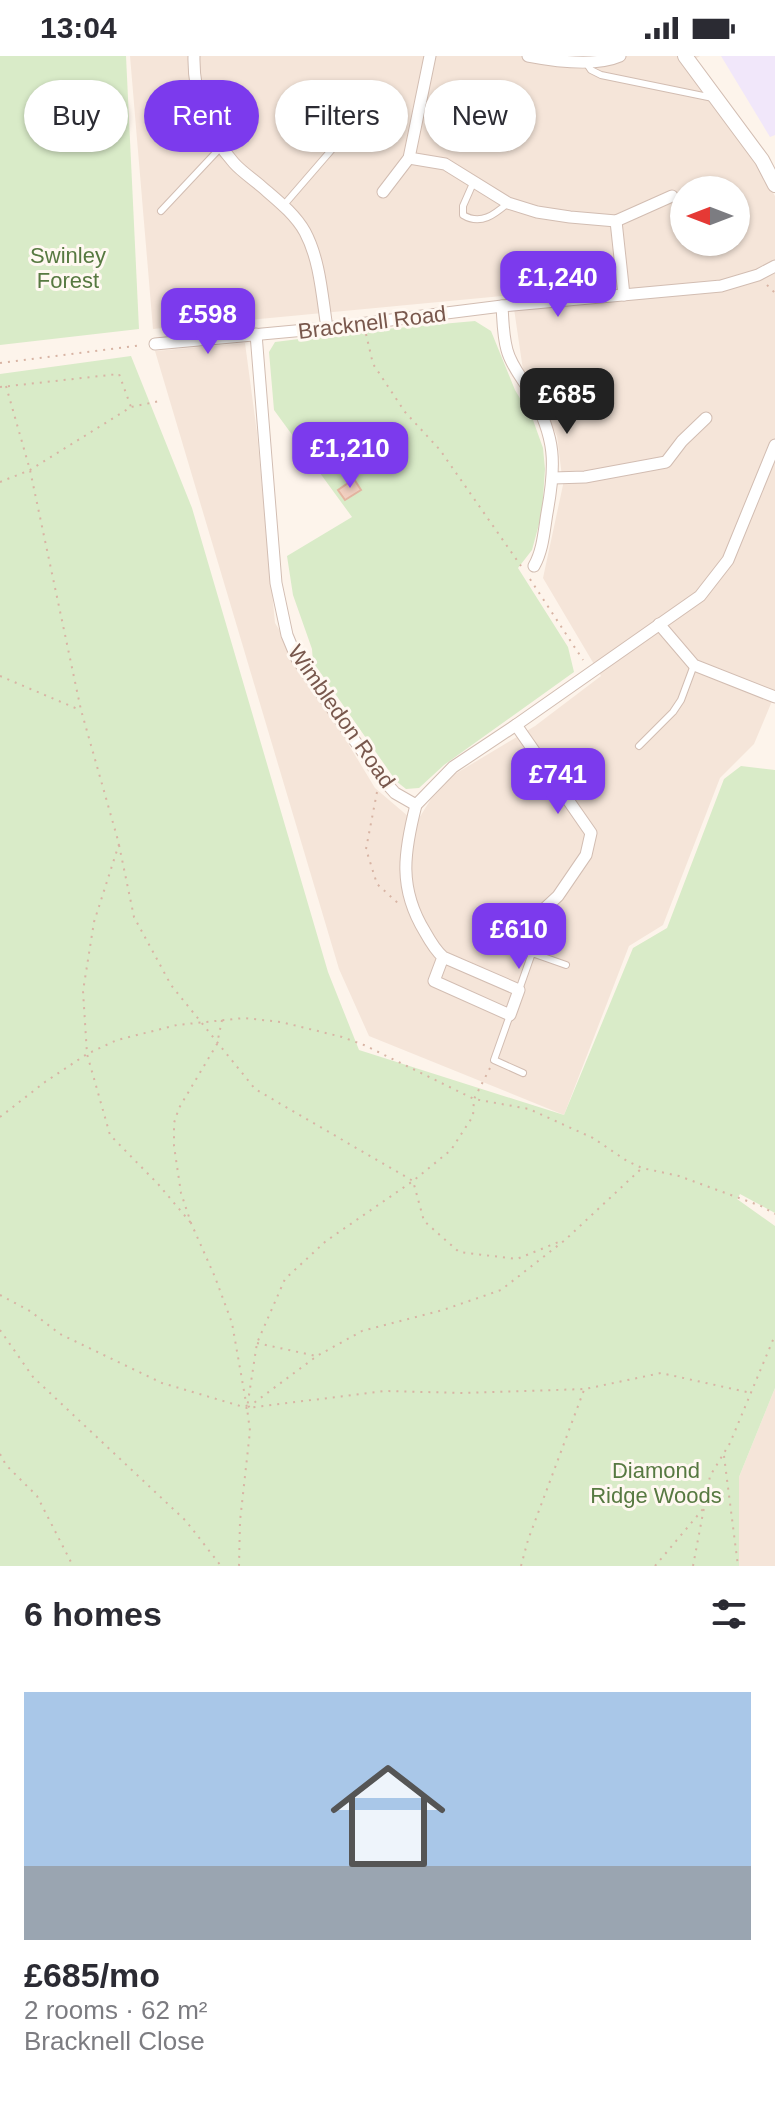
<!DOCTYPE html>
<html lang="en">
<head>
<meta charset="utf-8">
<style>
  :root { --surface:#fff; --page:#f7f7f7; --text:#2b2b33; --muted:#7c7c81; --line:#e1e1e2; --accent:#7c3aed }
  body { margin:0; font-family:Arial,sans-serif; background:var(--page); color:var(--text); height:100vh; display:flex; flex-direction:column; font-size:30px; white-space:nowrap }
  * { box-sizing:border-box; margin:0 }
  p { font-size:26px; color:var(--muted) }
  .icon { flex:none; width:44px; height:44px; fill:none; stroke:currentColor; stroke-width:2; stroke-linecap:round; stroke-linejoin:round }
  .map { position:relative; height:1510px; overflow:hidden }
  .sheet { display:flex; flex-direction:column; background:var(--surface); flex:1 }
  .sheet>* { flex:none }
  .top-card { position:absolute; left:24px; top:24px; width:728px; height:72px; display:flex; gap:16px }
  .needle { width:52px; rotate:270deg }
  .fabs { position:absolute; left:670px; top:120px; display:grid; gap:16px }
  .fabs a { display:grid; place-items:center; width:80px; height:80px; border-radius:50%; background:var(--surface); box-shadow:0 2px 6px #0004; font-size:40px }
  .price { position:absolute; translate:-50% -68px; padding:0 18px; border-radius:16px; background:var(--accent); color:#fff; font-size:26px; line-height:52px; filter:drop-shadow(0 2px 4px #0008) }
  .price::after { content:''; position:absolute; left:50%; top:48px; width:24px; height:18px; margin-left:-12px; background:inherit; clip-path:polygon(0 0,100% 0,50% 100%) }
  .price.selected { background:#222; color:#fff }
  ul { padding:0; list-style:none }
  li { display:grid; align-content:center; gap:16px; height:424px; padding:0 24px }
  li+li { border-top:2px solid var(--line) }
  li span { display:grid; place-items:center; height:248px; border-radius:0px; color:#555 }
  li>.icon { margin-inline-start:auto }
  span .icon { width:144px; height:144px; fill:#fffc; stroke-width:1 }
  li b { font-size:34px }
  h2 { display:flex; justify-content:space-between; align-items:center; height:96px; padding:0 24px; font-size:34px }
  .chip { padding:0 28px; border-radius:36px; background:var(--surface); box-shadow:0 2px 6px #0004; font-size:28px; line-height:72px }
  .chip.selected { background:var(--accent); color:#fff }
  .status { display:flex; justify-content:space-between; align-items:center; height:56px; padding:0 40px; background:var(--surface); direction:ltr }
  .status svg { height:22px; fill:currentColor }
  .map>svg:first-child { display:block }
</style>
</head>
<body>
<div class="status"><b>13:04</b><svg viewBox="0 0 49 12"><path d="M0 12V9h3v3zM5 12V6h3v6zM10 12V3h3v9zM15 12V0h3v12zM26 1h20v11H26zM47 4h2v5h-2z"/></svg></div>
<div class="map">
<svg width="775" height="1510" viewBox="0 0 775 1510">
  <rect width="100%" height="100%" fill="#fdf4eb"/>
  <g fill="#f5e5d9" fill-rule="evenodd">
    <path d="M 130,0 L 700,0 L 685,9 L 739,81 L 775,140 L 775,638 L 754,688 L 720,722 L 663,869 L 629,890 L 564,1059 L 369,980 L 339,913 L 155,295 L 245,287 L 257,377 L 275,567 L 375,732 L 416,767 L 431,743 L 455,718 L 535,670 L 601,620 L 543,522 L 563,429 L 557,380 L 523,314 L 512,239 L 153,273 ZM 684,134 L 736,134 L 736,186 L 684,186 Z"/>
    <polygon points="775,1332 775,1510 739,1510 739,1421"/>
  </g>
  <polygon fill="#f1e7fa" points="721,0 775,0 775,79 770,81"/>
  <g fill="#d9ebc8">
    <polygon points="0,0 126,0 139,273 0,289"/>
    <polygon points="475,265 491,275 515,334 533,364 543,392 545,413 542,457 532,494 518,512 568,591 574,616 444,709 419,732 406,733 396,725 313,606 312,593 293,539 287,500 352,461 274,354 269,296 275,286 363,275"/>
    <polygon points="131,300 192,452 328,916 359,994 564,1059 633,892 667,872 724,723 741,710 775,714 775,1157 740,1138 737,1143 775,1170 775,1332 739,1421 739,1510 0,1510 0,318"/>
  </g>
  <polygon fill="#f3d1c2" stroke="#e5b6a2" stroke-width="2" points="354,423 361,434 345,444 338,434"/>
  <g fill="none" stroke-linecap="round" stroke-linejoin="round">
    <defs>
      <g id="service">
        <polyline points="585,5 591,14 601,19 713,42"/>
        <path d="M 474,125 L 463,150 L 463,159 C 481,170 495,158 508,147"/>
        <polyline points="283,150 334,91 342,54 300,45"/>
        <polyline points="161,155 222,90"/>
        <polyline points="639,690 673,656 681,644 694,609"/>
        <polyline points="519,934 532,897 566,909"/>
        <polyline points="510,959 494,1004 523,1017"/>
      </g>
      <g id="minor">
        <path d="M 194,0 C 193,39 208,78 234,107 C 242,116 253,123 262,131 C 277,144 295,158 305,176 C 320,204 322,240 327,272"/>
        <path d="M 528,0 C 554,5 595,11 620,0"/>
        <polyline points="409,102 445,108 508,147 537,156 570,161 616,165 672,140"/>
        <polyline points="383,136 409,102 430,0"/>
        <polyline points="616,165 624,239"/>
        <path d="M 502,250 C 503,265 503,280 507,294 C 511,310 523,323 531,337 C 556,382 556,408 547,457 C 544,475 543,494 534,510"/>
        <polyline points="256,278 276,527 287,579 297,603 379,719 395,737 416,749 453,711 516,669 700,540 728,504 775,389"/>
        <polyline points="155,288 327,272 502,250 721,230 758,219 775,210"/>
        <polyline points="553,422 585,421 666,406 682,385 706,362"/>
        <polyline points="659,568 694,609 775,641"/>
        <polyline points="516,669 591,777 586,799 558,840 544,853"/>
        <path d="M 416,749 C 404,796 398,832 425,876 C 430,885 435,894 443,901 L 519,934 L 510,959 L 434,925 L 443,901"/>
      </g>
      <polyline id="tertiary" points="685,0 762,104 775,129"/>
    </defs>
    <use href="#service" stroke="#d2bdb2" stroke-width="8"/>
    <use href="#minor" stroke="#d2bdb2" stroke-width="13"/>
    <use href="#tertiary" stroke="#d2bdb2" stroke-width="16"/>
    <g stroke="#d8b4a4" stroke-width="2" stroke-dasharray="2 6" stroke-linecap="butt">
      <polyline points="767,229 775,237"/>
      <polyline points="366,278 373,308 405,356 440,394 521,510"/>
      <polyline points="0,307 142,289"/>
      <polyline points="6,330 30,414 81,654 119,788 94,866 83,935 87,998 110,1079 158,1128 191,1167"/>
      <polyline points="0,331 119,318 131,351"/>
      <polyline points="0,426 30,414 131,351 160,345"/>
      <polyline points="530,523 583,604"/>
      <polyline points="0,620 80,654"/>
      <polyline points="377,736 366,793 377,828 400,849"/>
      <polyline points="119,789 134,861 171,929 255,1033 413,1125 424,1165 459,1196 517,1203 561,1185"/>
      <polyline points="222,964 217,988 179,1052 174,1067 174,1090 181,1137 191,1167 215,1221 232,1267 247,1352 250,1375 240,1465 239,1510"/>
      <polyline points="490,1012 474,1043 473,1060 451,1094 413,1125 326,1185 285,1223 257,1287 247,1352 317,1300 362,1275 443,1254 501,1234 565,1184 642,1112"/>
      <polyline points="0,1061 45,1026 87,998 117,984 177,969 244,962 281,966 342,981 364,989 474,1043 529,1053 593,1082 627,1105 642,1112 679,1120 761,1150 775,1158"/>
      <polyline points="0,1239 30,1255 60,1278 162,1327 247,1352 385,1335 463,1337 585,1333 661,1317 751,1337"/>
      <polyline points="0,1274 33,1321 186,1465 221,1510"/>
      <polyline points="257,1287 316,1300"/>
      <polyline points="0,1398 6,1409 37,1440 73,1510"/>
      <polyline points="724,1400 738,1510"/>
      <polyline points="521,1510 528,1484 584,1334"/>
      <polyline points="655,1510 703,1453"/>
      <polyline points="693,1510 710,1420 730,1387 775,1279"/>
    </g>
    <use href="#service" stroke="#fff" stroke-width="6"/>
    <use href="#minor" stroke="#fff" stroke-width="11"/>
    <use href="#tertiary" stroke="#fff" stroke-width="14"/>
  </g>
  <g text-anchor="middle" stroke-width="6" stroke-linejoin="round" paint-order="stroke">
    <g font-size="22" fill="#577941" stroke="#fff8f1">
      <text x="68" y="207">Swinley<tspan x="68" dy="25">Forest</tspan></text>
      <text x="656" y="1422">Diamond<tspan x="656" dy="25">Ridge Woods</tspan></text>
    </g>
    <g font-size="22" fill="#79584d" stroke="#fff8f1">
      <text transform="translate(372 266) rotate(-7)" y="8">Bracknell Road</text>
      <text transform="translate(342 660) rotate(55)" y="8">Wimbledon Road</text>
    </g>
  </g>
</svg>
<div class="fabs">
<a><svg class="needle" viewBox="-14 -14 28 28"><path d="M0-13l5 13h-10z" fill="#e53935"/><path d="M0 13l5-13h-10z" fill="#7c7c81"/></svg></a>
</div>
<b class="price" style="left:558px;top:263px">£1,240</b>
<b class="price" style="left:208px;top:300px">£598</b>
<b class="price selected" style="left:567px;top:380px">£685</b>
<b class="price" style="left:350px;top:434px">£1,210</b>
<b class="price" style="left:558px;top:760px">£741</b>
<b class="price" style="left:519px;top:915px">£610</b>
<div class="top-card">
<a class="chip">Buy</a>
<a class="chip selected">Rent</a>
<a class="chip">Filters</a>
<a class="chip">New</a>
</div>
</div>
<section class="sheet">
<h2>6 homes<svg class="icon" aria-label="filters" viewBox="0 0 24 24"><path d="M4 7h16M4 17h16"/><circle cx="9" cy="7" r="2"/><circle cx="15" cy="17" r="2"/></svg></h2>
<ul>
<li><span style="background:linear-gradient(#a9c7e8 70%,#9aa5b1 0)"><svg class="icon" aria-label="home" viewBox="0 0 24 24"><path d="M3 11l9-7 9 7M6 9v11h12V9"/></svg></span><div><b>£685/mo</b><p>2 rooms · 62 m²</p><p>Bracknell Close</p></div></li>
</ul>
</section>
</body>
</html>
